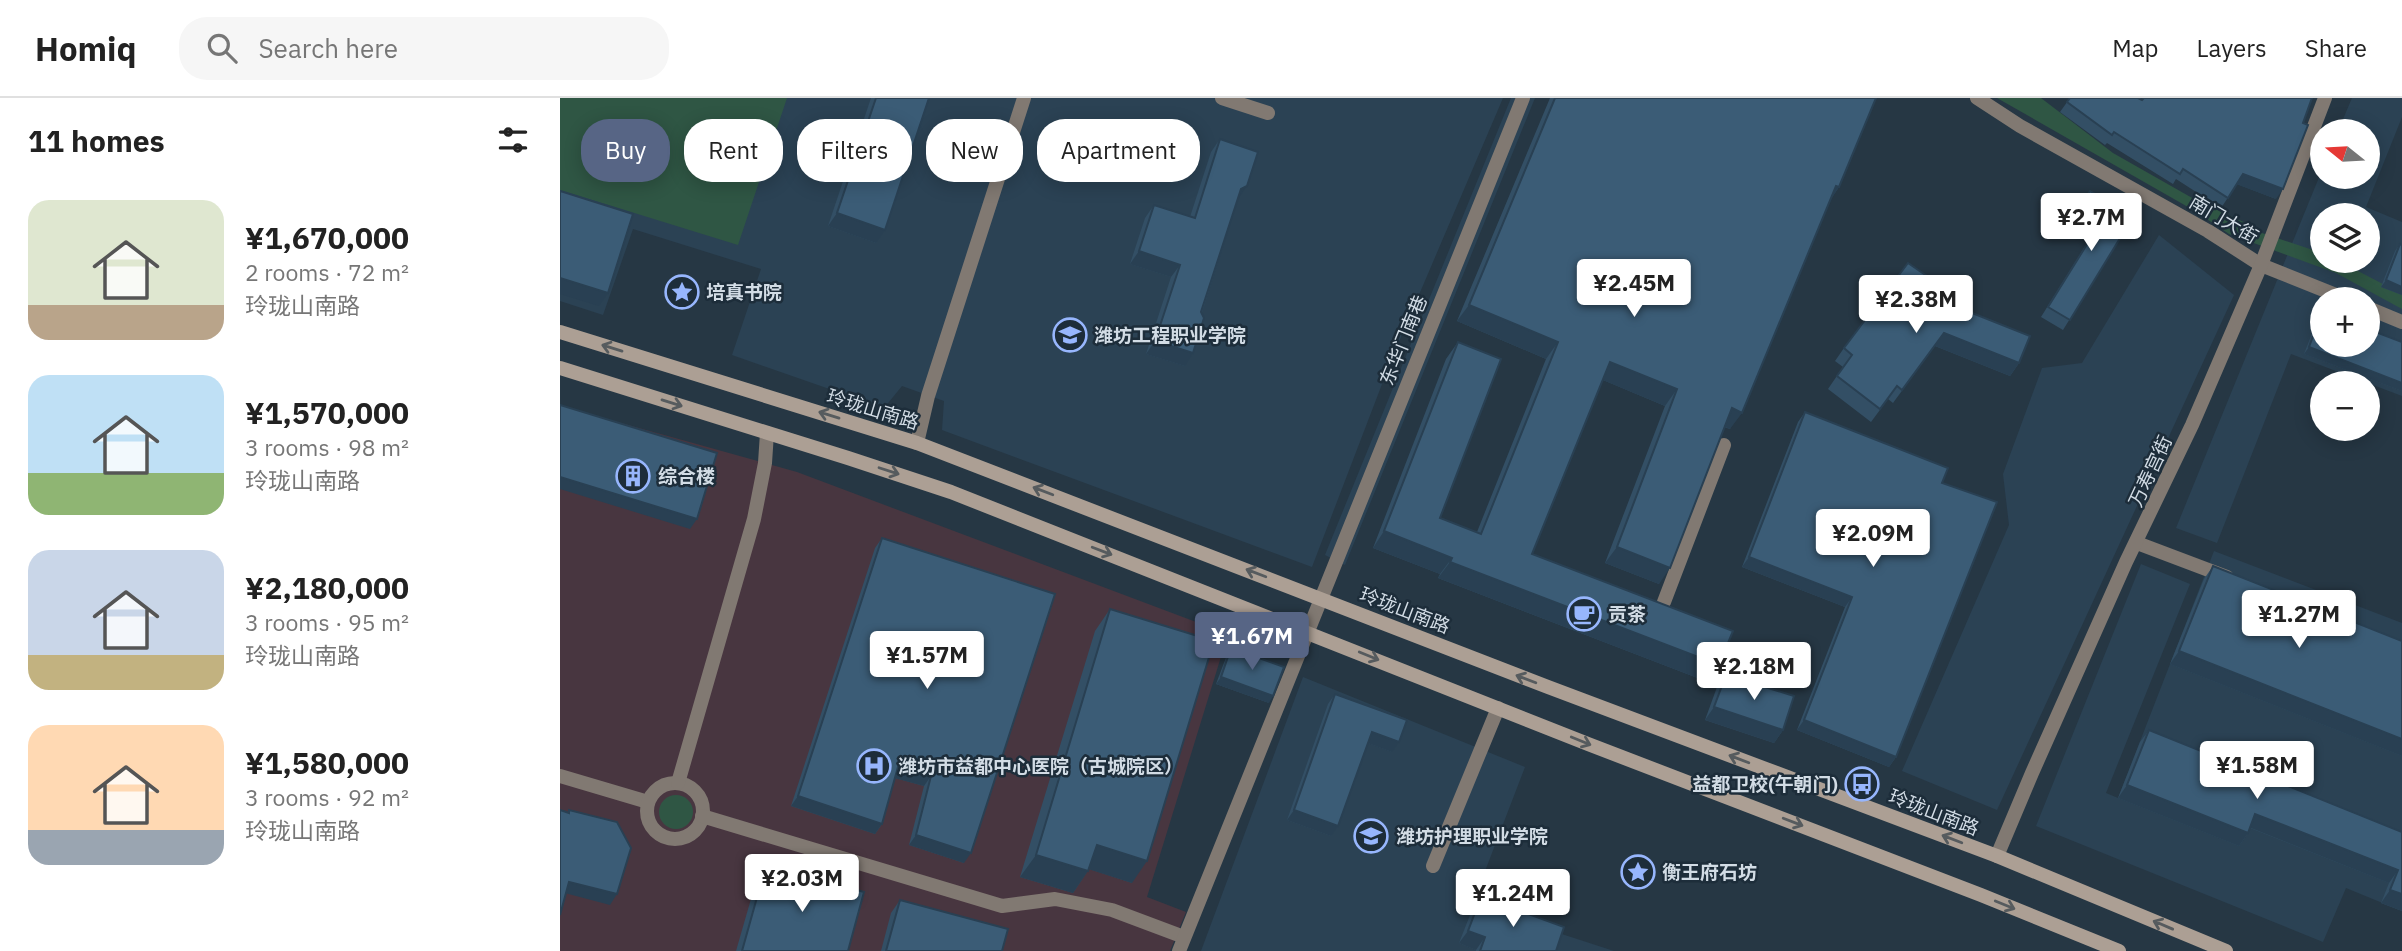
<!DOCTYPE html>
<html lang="en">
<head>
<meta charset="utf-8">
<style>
  :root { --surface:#fff; --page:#f6f6f6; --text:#222; --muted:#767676; --line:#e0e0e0; --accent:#576585 }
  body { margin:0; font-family:"IBM Plex Sans","Noto Sans SC",sans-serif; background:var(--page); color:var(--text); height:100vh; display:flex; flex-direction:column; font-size:26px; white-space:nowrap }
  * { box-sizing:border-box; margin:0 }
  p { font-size:23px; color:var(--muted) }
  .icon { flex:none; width:38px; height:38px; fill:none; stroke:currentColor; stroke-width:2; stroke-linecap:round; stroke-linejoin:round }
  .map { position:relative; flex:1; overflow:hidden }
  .panel { display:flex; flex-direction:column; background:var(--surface); width:560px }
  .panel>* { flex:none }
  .banner { position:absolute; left:21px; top:21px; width:665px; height:63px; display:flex; gap:14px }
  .needle { width:46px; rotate:288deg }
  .controls { position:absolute; left:1750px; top:21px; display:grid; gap:14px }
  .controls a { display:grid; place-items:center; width:70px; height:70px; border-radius:50%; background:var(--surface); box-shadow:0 4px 18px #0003; font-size:35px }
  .price { position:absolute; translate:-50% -60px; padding:0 16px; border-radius:7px; background:#fff; color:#222; font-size:23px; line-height:46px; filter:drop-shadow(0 2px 4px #0008) }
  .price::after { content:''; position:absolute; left:50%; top:42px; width:21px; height:16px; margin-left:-10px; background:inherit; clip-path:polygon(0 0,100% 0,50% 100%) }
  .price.active { background:var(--accent); color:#fff }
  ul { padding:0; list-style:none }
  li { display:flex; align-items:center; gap:21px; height:175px; padding:0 28px }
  li span { display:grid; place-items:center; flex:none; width:196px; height:140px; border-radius:21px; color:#555 }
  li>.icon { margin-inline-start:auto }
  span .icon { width:84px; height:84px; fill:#fffc; stroke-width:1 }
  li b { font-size:30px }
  h2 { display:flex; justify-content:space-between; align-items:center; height:84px; padding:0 28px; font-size:30px }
  .tag { padding:0 24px; border-radius:28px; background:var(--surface); box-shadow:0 4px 18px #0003; font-size:24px; line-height:63px }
  .tag.active { background:var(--accent); color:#fff }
  header { display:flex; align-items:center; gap:42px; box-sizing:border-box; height:98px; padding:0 35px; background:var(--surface); border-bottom:2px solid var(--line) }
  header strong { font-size:33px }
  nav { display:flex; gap:38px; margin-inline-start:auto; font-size:24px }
  .search { width:490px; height:63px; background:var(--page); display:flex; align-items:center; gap:18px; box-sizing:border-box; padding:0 24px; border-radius:28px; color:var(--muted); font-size:26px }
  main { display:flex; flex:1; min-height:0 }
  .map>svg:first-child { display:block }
</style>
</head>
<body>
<header>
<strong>Homiq</strong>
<div class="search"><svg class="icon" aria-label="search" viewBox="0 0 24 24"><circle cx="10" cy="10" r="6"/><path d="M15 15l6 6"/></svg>Search here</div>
<nav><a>Map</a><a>Layers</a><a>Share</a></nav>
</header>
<main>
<section class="panel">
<h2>11 homes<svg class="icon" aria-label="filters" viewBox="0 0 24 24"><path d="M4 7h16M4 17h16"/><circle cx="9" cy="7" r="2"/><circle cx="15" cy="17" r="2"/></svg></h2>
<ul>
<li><span style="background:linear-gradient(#dfe7d0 75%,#b9a48a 0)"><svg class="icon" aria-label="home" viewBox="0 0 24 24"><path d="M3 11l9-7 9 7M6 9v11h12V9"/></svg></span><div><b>¥1,670,000</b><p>2 rooms · 72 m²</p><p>玲珑山南路</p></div></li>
<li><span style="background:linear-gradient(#bfe0f5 70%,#8fb573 0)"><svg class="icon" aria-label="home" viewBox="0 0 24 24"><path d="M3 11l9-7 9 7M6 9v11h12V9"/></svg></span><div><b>¥1,570,000</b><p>3 rooms · 98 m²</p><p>玲珑山南路</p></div></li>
<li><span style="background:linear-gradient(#c9d6e8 75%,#c2b280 0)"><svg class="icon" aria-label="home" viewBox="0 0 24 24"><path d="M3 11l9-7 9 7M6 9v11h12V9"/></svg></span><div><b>¥2,180,000</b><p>3 rooms · 95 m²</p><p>玲珑山南路</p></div></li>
<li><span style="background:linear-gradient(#ffd9b3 75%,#9aa5b1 0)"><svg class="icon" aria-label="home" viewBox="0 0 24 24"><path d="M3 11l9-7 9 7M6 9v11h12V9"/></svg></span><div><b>¥1,580,000</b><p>3 rooms · 92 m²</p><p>玲珑山南路</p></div></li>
</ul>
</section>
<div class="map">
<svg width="1842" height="853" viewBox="0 0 1842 853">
  <rect width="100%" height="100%" fill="#263744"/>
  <g fill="#2b4254" fill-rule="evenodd">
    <polygon points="0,0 943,0 832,260 752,469 382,332 384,303 342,288 324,310 172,257 201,171 73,131 43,217 0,203"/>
    <polygon points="951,0 975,0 785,467 765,457"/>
    <path d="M 1792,0 L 1842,0 L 1842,19 L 1806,109 L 1842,124 L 1842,298 L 1731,256 L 1657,445 L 1616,430 L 1762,72 L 1762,79 L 1808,79 L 1808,33 L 1778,33 ZM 1762,117 L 1808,117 L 1808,163 L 1762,163 ZM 1762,201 L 1808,201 L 1808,247 L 1762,247 Z"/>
    <polygon points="1599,137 1674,197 1437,712 1342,673 1449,427 1443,376 1482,270 1522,265"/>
    <polygon points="1654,453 1842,525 1842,813 1786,790 1763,844 1476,728 1581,466 1630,486 1546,695 1558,700"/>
    <polygon points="743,579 965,669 912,807 1054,853 641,853"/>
  </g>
  <polygon fill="#483640" points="0,308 237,374 668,536 587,799 626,814 610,853 0,853"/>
  <g fill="#2f5644">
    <polygon points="0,0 227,0 178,147 0,92"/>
    <polygon points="1437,0 1481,0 1553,55 1634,101 1688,126 1690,131 1762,155 1762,163 1779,163 1842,196 1842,211 1776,175 1669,136 1635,113"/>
    <circle cx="116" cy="714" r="17"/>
  </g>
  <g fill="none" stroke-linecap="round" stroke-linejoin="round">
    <g stroke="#817972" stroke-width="14">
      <polyline points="1417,0 1460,28 1648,133 1701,167 1786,201"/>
      <polyline points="1808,210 1842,224"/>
      <polyline points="1577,445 1667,479"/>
    </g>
    <g stroke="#817972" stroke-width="14">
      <polyline points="662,0 708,15"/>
      <polyline points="357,345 368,298 464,0"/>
      <polyline points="1104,504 1164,347"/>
      <polyline points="0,678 88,704"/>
      <circle cx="115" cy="713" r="28"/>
      <polyline points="118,685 194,421 205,365 207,335"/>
      <polyline points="142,718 442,808 495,801 552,812 624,839"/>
      <polyline points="1437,758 1472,675 1566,464 1632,327 1701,167 1765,0"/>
      <polyline points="873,768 938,610"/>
      <polyline points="619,853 963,0"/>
    </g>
    <g stroke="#ac9f94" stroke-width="14">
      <polyline points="0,234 357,345 988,589 1437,758 1666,853"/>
      <polyline points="0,270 288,360 391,394 1028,646 1421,797 1559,853"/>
    </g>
  </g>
  <g fill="#334f65">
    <polygon points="311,0 369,0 316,145 268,128"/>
    <polygon points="990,0 1316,0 1279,89 1270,102 1170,331 1164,329 1099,486 1045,465 1105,308 1043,282 972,456 1159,567 1148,584 878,480 880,476 813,450 886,261 898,244 880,420 917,434 986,261 897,223"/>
    <polygon points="1510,0 1582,2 1716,101 1677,86 1661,110 1616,81 1613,86 1547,45 1545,47 1500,14"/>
    <polygon points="660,41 678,101 625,268 586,256 611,179 570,166 585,120 594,107 630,119 651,54"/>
    <polygon points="1530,93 1573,119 1503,232 1481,219 1532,137 1510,123"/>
    <polygon points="1840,146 1842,147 1842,197 1821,189 1835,153"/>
    <polygon points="1402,211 1459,265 1450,278 1375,248 1333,305 1328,301 1311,324 1268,291 1283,269 1275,263 1284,250"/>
    <polygon points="1762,213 1842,244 1842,293 1744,256 1758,220"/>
    <polygon points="1245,314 1382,385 1336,659 1329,669 1237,632 1285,509 1182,469 1238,324"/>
    <polygon points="322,440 404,765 349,747 364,688 335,680 322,726 315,736 231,708 315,450"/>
    <polygon points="1653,468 1842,543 1842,658 1610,566 1644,481"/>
    <polygon points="550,511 572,785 529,771 513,795 460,779 535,533"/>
    <polygon points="671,550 709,605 656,586 667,557"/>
    <polygon points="1166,577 1223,632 1214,645 1145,622 1157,589"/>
    <polygon points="775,596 832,654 808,645 771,738 727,722 768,606"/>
    <polygon points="1589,632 1842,734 1842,813 1821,805 1829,785 1690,730 1688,735 1679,748 1558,700 1580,644"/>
    <polygon points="206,767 288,853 176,853 197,780"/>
    <polygon points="921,799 996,853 916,853 916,852 899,845 912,812"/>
    <polygon points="340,802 442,853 321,853 331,815"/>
  </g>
  <g fill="#294053">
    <polygon points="1683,76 1723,91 1716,101 1676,86"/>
    <polygon points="687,88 678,101 672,103 681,91"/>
    <polygon points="1276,88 1279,89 1268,106"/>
    <polygon points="277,115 325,132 316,145 268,128"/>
    <polygon points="579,153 620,167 611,179 570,166"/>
    <polygon points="0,180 48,195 39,208 0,196"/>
    <polygon points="1826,182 1842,189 1842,197 1821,189"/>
    <polygon points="909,207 998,244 986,261 897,223"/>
    <polygon points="1384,235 1459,265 1450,278 1375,248 1333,305"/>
    <polygon points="595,243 633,255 625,268 586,256"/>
    <polygon points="1749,249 1842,285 1842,293 1744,256"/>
    <polygon points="1050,264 1117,291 1105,308 1038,280"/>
    <polygon points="1172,310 1182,315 1170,331 1160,327"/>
    <polygon points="0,379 137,421 130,431 0,391"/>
    <polygon points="824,433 892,460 880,476 813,450"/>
    <polygon points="1057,449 1110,470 1099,486 1045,465"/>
    <polygon points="1189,459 1292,499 1285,509 1182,469"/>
    <polygon points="890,464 1159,567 1148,584 878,480"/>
    <polygon points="1619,553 1842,641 1842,658 1610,566"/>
    <polygon points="661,579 713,598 709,605 656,586"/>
    <polygon points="1154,609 1223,632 1214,645 1145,622"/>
    <polygon points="1244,622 1336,659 1329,669 1237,632"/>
    <polygon points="812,634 839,644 832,654 805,644"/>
    <polygon points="338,669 371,678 364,688 331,679"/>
    <polygon points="1567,687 1688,735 1679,748 1558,700"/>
    <polygon points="238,698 322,726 315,736 231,708"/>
    <polygon points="734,712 778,728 771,738 727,722"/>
    <polygon points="1695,716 1838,772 1829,785 1686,728"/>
    <polygon points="356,737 411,755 404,765 349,747"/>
    <polygon points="537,747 587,763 572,785 522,769"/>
    <polygon points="476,757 528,773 513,795 460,779"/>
    <polygon points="9,784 57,796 50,807 1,794"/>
    <polygon points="1830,792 1842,796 1842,813 1821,805"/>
    <polygon points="908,833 925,839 916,852 899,845"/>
  </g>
  <g fill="#3b5c76" stroke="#294053" stroke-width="2">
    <polygon points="316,0 369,0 325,132 277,115"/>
    <polygon points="995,0 1316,0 1279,89 1276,88 1182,315 1172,310 1110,470 1057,449 1117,291 1050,264 972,456 1173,533 1159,567 890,464 892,460 824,433 898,244 941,261 880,420 921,436 998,244 909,207"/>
    <polygon points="1510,0 1578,0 1582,2 1584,0 1752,0 1743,25 1748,27 1723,91 1683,76 1668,100 1623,71 1620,76 1554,34 1552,37 1507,4"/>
    <polygon points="660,41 698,54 687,88 681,91 641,214 644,220 633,255 595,243 620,167 579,153 594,107 635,120"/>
    <polygon points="0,93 73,116 48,195 0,180"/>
    <polygon points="1530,93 1573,119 1510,222 1488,209 1539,127 1517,113"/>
    <polygon points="1840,146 1842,147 1842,189 1826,182"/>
    <polygon points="1348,165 1406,205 1402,211 1470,238 1459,265 1384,235 1342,292 1337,288 1320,311 1277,278 1292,257 1284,250"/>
    <polygon points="1762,214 1762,247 1808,247 1808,231 1842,244 1842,285 1749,249"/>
    <polygon points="0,307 157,355 137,421 0,379"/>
    <polygon points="1245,314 1388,370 1382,385 1437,404 1336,659 1244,622 1292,499 1189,459"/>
    <polygon points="322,440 495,496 411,755 356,737 371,678 338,669 322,726 238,698"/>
    <polygon points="1653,468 1842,543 1842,641 1619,553"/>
    <polygon points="550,511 654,543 587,763 537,747 528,773 476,757"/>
    <polygon points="671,550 724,569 713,598 661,579"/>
    <polygon points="1166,577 1234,598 1223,632 1154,609"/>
    <polygon points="775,596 847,622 839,644 812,634 778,728 734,712"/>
    <polygon points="1589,632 1842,734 1842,796 1830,792 1838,772 1695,716 1688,735 1567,687"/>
    <polygon points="0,712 9,715 9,712 57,724 71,750 57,796 9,784 0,817"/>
    <polygon points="206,767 304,794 288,853 182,853"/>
    <polygon points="921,799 1004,829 996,853 920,853 925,839 908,833"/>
    <polygon points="340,802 448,831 442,853 326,853"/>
  </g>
  <defs><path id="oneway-shaft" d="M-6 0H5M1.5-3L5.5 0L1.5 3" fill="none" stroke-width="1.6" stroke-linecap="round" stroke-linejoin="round" transform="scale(1.75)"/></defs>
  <g stroke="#565b5e">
    <use href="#oneway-shaft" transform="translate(52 250) rotate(-163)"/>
    <use href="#oneway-shaft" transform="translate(112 305) rotate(17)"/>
    <use href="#oneway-shaft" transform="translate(269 317) rotate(-163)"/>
    <use href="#oneway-shaft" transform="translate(329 373) rotate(18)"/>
    <use href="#oneway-shaft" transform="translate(483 393) rotate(-159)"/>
    <use href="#oneway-shaft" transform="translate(542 453) rotate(21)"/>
    <use href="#oneway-shaft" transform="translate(696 475) rotate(-159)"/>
    <use href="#oneway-shaft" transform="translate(809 558) rotate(22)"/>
    <use href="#oneway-shaft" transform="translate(966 581) rotate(-159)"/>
    <use href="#oneway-shaft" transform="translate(1021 643) rotate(22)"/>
    <use href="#oneway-shaft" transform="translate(1179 661) rotate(-159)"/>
    <use href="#oneway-shaft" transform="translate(1233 724) rotate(21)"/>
    <use href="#oneway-shaft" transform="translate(1392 741) rotate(-159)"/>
    <use href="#oneway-shaft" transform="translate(1445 807) rotate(22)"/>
    <use href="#oneway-shaft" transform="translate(1603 827) rotate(-157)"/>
  </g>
  <defs>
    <symbol id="sight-ring" viewBox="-11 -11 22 22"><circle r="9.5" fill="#1d2d3a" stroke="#97b6fd" stroke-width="1.5"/><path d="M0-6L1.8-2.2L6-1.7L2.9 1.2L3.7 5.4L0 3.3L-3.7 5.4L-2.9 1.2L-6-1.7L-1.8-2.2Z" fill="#97b6fd"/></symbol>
    <symbol id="university-ring" viewBox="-11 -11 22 22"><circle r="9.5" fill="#1d2d3a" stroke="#97b6fd" stroke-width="1.5"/><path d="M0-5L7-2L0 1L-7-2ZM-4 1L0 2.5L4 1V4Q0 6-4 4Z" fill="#97b6fd"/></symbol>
    <symbol id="building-ring" viewBox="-11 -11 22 22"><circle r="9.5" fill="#1d2d3a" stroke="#97b6fd" stroke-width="1.5"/><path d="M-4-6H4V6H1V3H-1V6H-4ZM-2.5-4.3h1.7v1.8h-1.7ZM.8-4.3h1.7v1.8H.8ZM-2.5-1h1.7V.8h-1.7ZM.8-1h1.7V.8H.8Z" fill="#97b6fd"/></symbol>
    <symbol id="cafe-ring" viewBox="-11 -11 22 22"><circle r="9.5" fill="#1d2d3a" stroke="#97b6fd" stroke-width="1.5"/><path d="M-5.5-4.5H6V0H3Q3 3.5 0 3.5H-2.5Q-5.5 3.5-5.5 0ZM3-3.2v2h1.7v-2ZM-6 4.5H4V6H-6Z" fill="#97b6fd"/></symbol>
    <symbol id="hospital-ring" viewBox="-11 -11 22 22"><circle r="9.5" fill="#1d2d3a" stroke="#97b6fd" stroke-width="1.5"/><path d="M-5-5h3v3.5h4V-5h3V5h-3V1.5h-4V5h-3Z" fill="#97b6fd"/></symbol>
    <symbol id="bus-ring" viewBox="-11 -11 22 22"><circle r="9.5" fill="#1d2d3a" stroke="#97b6fd" stroke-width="1.5"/><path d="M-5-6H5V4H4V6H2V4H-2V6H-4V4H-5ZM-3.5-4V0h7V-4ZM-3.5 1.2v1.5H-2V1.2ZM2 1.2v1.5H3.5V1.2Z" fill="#97b6fd"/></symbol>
  </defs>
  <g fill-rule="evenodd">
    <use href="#sight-ring" x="103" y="175" width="38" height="38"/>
    <use href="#university-ring" x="491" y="218" width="38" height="38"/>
    <use href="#building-ring" x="54" y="359" width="38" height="38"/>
    <use href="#cafe-ring" x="1005" y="497" width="38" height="38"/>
    <use href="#hospital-ring" x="295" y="649" width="38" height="38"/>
    <use href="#bus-ring" x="1283" y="667" width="38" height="38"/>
    <use href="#university-ring" x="792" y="719" width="38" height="38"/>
    <use href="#sight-ring" x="1059" y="755" width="38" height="38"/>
  </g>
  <g text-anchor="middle" stroke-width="5" stroke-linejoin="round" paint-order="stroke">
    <g font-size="19" fill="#d2dce5" stroke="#1d2d3a">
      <text transform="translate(1664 121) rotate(31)" y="7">南门大街</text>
      <text transform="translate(843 242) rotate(-68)" y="7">东华门南巷</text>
      <text transform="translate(313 311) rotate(17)" y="7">玲珑山南路</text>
      <text transform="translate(1590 373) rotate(-65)" y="7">万寿宫街</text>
      <text transform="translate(845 512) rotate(21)" y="7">玲珑山南路</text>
      <text transform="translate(1374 714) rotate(21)" y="7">玲珑山南路</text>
    </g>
    <g font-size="19" font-weight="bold" fill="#d2dce5" stroke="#1d2d3a" text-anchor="start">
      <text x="146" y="201">培真书院</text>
      <text x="534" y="244">潍坊工程职业学院</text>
      <text x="98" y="385">综合楼</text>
      <text x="1048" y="523">贡茶</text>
      <text x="338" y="675">潍坊市益都中心医院（古城院区）</text>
      <text x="1278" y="693" text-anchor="end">益都卫校(午朝门)</text>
      <text x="836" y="745">潍坊护理职业学院</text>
      <text x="1102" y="781">衡王府石坊</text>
    </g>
  </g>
</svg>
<div class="controls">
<a><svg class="needle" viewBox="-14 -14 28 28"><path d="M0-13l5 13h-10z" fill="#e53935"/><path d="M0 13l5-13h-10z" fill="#767676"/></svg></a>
<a><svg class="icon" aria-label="layers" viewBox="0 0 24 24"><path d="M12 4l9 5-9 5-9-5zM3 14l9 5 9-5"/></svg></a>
<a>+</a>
<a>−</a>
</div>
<b class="price" style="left:1531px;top:155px">¥2.7M</b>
<b class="price" style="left:1074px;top:221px">¥2.45M</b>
<b class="price" style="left:1356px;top:237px">¥2.38M</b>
<b class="price" style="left:1313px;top:471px">¥2.09M</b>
<b class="price" style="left:1739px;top:552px">¥1.27M</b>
<b class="price active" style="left:692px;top:574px">¥1.67M</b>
<b class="price" style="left:367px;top:593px">¥1.57M</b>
<b class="price" style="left:1194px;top:604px">¥2.18M</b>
<b class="price" style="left:1697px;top:703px">¥1.58M</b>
<b class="price" style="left:242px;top:816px">¥2.03M</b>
<b class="price" style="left:953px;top:831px">¥1.24M</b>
<div class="banner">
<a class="tag active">Buy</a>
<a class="tag">Rent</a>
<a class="tag">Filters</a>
<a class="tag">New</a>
<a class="tag">Apartment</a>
</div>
</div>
</main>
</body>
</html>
